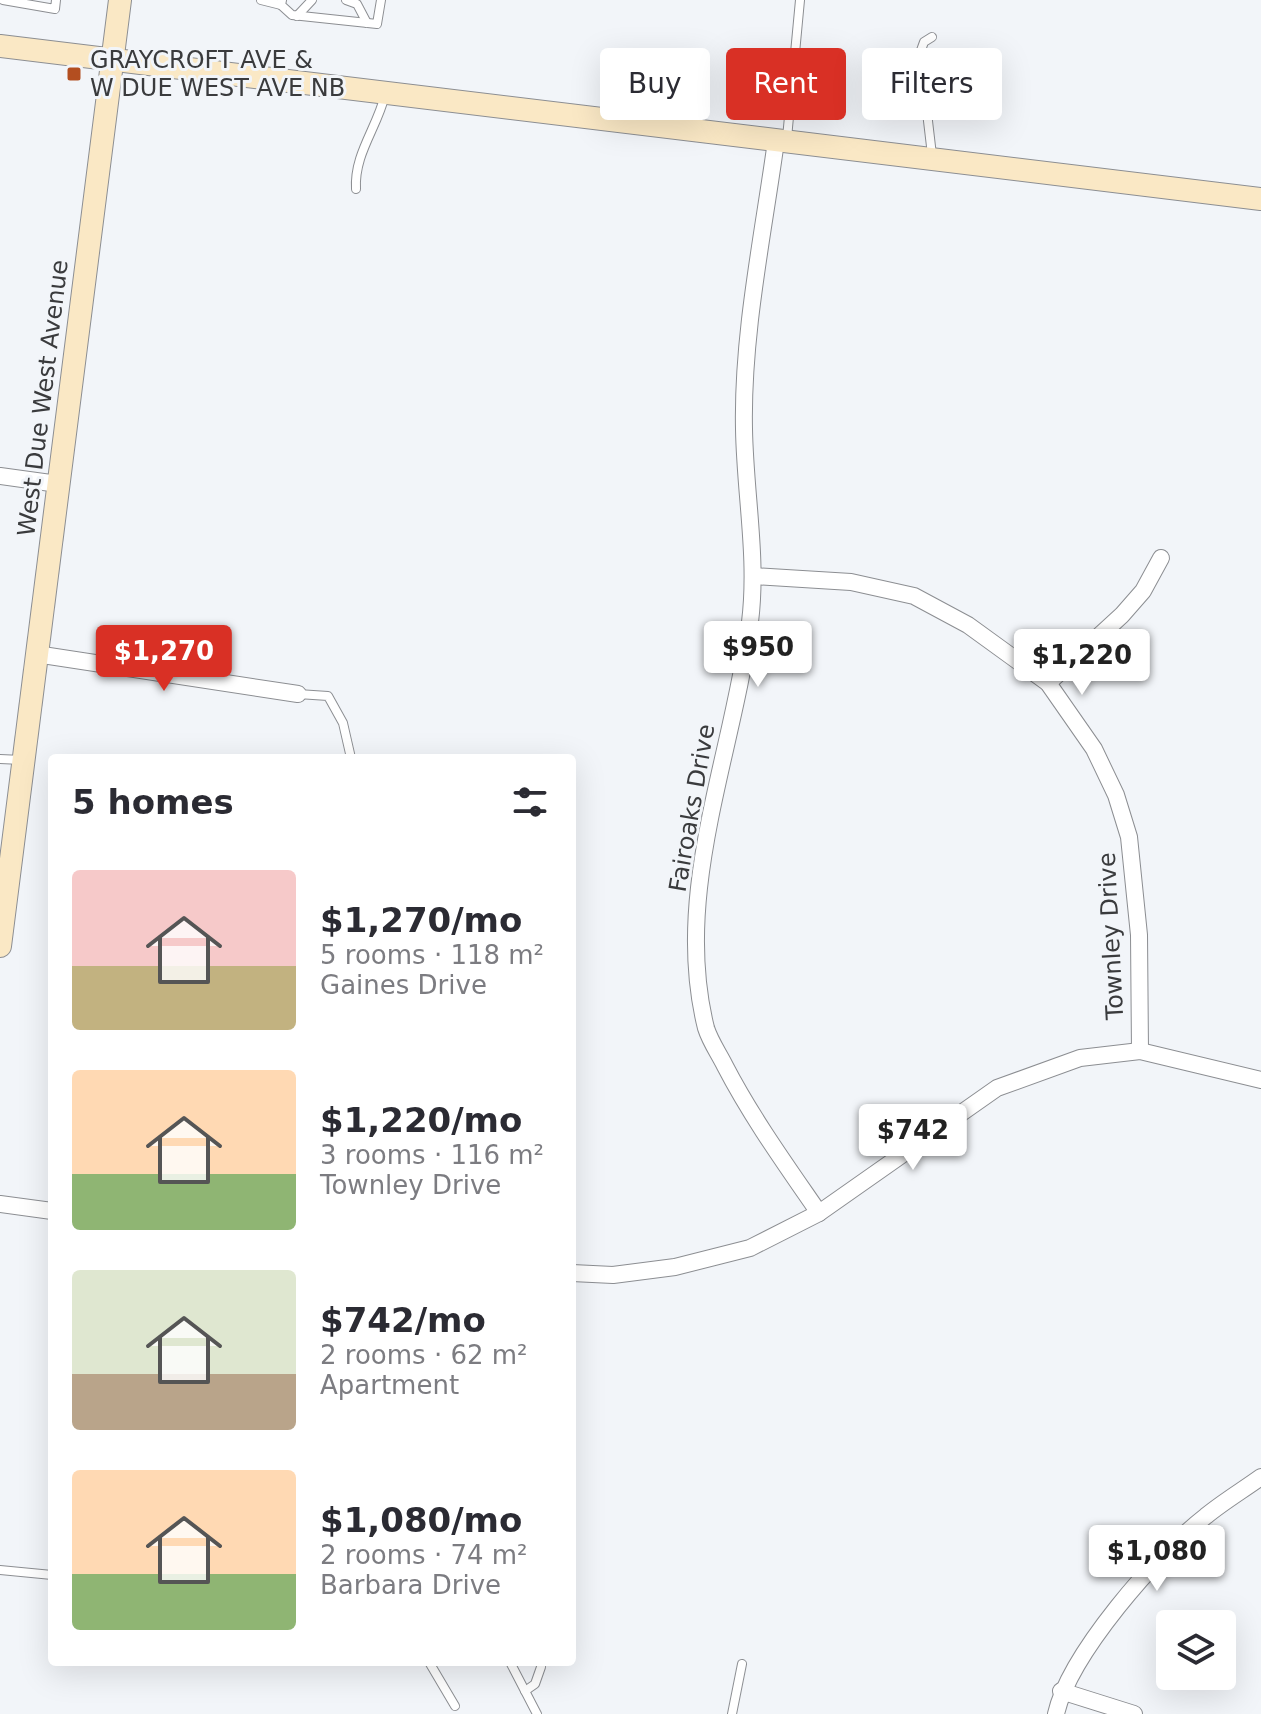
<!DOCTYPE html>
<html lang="en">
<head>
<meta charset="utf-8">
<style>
  :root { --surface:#fff; --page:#f7f7f7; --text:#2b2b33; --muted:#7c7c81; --accent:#d93025 }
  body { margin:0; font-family:"DejaVu Sans",sans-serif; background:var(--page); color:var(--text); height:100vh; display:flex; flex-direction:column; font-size:30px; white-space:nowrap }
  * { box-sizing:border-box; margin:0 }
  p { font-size:26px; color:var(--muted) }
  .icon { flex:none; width:44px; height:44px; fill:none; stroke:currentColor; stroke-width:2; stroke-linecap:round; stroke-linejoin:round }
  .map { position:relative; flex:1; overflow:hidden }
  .panel { position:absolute; left:48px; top:754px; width:528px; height:912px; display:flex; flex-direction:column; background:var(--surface); border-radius:8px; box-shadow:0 8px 32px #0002 }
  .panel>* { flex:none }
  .guide { position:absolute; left:600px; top:48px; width:540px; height:72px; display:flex; gap:16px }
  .fabs { position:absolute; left:1156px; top:1610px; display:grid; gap:16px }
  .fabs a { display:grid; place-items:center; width:80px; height:80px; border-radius:8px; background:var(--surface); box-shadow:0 8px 32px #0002; font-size:40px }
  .price { position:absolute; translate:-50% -68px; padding:0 18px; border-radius:8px; background:#fff; color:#222; font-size:26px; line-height:52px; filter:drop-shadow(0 2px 4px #0008) }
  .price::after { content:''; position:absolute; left:50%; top:48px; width:24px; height:18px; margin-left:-12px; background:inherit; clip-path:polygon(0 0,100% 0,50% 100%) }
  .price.current { background:var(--accent); color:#fff }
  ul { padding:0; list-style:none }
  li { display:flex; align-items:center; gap:24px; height:200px; padding:0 24px }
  li span { display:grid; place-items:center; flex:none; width:224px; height:160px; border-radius:8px; color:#555 }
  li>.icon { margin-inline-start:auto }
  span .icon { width:96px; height:96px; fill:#fffc; stroke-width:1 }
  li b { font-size:34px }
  h2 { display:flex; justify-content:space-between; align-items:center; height:96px; padding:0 24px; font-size:34px }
  .pill { padding:0 28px; border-radius:8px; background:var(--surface); box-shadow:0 8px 32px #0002; font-size:28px; line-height:72px }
  .pill.current { background:var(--accent); color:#fff }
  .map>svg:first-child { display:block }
</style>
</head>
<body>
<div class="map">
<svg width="1261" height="1714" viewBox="0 0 1261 1714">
  <rect width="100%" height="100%" fill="#f2f5f9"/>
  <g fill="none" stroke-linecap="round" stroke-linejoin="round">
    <defs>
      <g id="lane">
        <polyline points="3,0 55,9 56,0"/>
        <polyline points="261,0 281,5"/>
        <polyline points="282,0 281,5 292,15 377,24 381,0"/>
        <polyline points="346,0 357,4 367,23"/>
        <polyline points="297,16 312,0"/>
        <polyline points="787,138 800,0"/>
        <polyline points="932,155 920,53 924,42 932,37"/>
        <path d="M 356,189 C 354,154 377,128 385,95"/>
        <polyline points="298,694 328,696 343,723 351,758"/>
        <polyline points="0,759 22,760"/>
        <polyline points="0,1570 52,1575"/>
        <polyline points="429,1662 455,1706"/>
        <polyline points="510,1662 537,1714"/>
        <polyline points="525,1691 535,1684 541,1667"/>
        <polyline points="732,1714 742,1664"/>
      </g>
      <g id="street">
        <path d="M 776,141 C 763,236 742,334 744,429 C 745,494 758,558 750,622 C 733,755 672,893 706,1028 C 710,1041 719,1054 725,1066 C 752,1118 786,1165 819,1213"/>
        <polyline points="0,476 58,484"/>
        <polyline points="753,576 851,582 914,596 968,625 1048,683 1094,749 1116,795 1129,837 1139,935 1140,1051"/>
        <polyline points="36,654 298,694"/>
        <polyline points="1048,683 1122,615 1143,591 1161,558"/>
        <polyline points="0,1204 52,1211"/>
        <polyline points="572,1273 613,1275 675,1267 750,1248 819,1213 997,1088 1080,1058 1140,1051 1261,1080"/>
        <polyline points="1061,1691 1134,1714"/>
        <path d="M 1056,1714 C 1069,1655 1157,1554 1206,1516 C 1223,1502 1243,1490 1261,1477"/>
      </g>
      <g id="secondary">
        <polyline points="0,46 1261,199"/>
        <polyline points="0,946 120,0"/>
      </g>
    </defs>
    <use href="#lane" stroke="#8c8e92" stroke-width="10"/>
    <use href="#street" stroke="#8c8e92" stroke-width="18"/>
    <use href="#secondary" stroke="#8c8e92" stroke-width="24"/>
    <use href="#lane" stroke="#fff" stroke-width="8"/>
    <use href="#street" stroke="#fff" stroke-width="16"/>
    <use href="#secondary" stroke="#fae8c5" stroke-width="22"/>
  </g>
  <rect fill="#b34e20" stroke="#f2f5f9" stroke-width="3" x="66" y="66" width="16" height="16" rx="4"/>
  <g text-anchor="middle" stroke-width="6" stroke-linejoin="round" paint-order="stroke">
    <g font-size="24" fill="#3a3b3d" stroke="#f2f5f9" text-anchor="start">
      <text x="90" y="68">GRAYCROFT AVE &amp;<tspan x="90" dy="28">W DUE WEST AVE NB</tspan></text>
    </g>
    <g font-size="24" fill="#3a3b3d" stroke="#f2f5f9">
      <text transform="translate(43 398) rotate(-83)" y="8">West Due West Avenue</text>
      <text transform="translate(692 808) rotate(-80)" y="8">Fairoaks Drive</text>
      <text transform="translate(1111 936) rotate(-93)" y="8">Townley Drive</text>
    </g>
  </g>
</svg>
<div class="fabs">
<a><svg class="icon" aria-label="layers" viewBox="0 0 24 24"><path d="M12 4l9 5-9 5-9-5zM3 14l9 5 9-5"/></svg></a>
</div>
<b class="price" style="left:758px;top:689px">$950</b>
<b class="price current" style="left:164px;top:693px">$1,270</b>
<b class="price" style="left:1082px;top:697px">$1,220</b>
<b class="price" style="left:913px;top:1172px">$742</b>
<b class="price" style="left:1157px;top:1593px">$1,080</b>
<div class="guide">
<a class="pill">Buy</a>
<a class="pill current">Rent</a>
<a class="pill">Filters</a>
</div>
<section class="panel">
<h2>5 homes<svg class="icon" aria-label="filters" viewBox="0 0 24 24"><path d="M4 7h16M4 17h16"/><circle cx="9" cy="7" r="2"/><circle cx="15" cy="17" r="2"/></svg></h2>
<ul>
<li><span style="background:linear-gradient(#f6c9c9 60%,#c2b280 0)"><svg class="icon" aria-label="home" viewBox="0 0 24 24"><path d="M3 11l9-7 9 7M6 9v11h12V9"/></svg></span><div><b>$1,270/mo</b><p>5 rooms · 118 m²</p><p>Gaines Drive</p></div></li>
<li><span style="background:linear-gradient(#ffd9b3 65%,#8fb573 0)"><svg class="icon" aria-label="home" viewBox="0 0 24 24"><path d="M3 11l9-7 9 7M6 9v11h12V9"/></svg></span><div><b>$1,220/mo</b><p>3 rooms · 116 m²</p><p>Townley Drive</p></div></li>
<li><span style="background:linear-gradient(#dfe7d0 65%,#b9a48a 0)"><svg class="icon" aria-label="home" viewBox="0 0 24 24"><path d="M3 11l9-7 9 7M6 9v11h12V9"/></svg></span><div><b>$742/mo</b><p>2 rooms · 62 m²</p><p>Apartment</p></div></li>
<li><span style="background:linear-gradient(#ffd9b3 65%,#8fb573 0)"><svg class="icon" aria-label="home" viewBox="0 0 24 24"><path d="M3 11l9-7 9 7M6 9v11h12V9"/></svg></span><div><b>$1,080/mo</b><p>2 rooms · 74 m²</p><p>Barbara Drive</p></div></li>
</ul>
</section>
</div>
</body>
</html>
